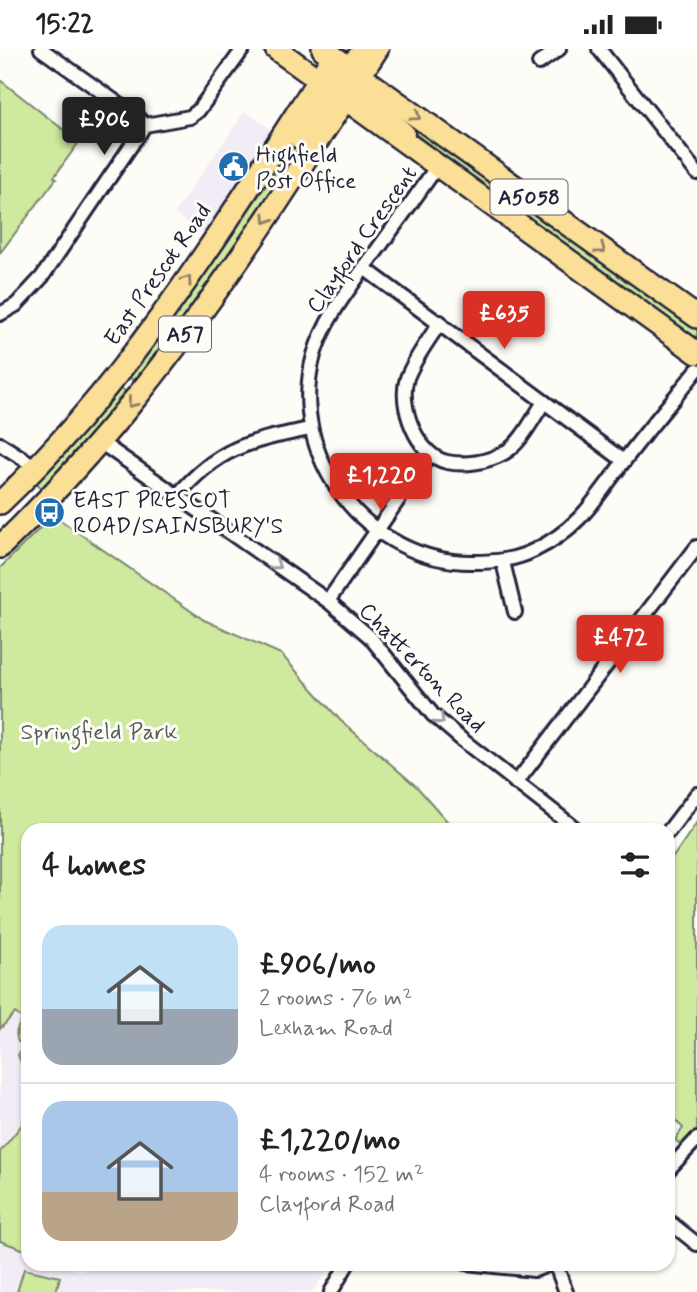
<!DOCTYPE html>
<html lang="en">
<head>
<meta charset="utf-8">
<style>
  :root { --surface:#fff; --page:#f2f2f2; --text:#222; --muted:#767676; --line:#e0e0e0; --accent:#d93025 }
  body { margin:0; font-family:Mynerve,sans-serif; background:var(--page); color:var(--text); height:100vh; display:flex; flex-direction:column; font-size:26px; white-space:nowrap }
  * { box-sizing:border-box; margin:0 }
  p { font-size:23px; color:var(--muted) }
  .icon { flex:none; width:38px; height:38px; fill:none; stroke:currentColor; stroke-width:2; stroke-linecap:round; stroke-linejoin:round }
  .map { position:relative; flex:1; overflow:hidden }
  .panel { position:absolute; left:21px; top:774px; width:654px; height:448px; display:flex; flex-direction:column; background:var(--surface); border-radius:21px; box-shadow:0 2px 5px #0004 }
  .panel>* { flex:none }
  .price { position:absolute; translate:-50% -60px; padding:0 16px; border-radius:7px; background:var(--accent); color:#fff; font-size:23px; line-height:46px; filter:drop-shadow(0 2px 4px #0008) }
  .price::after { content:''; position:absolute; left:50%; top:42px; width:21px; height:16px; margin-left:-10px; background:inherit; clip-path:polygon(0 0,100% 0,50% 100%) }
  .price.current { background:#222; color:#fff }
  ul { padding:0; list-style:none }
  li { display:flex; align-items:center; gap:21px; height:175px; padding:0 21px }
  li+li { border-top:2px solid var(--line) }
  li span { display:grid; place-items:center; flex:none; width:196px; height:140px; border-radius:21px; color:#555 }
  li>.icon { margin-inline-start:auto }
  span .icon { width:84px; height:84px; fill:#fffc; stroke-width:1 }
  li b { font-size:30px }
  h2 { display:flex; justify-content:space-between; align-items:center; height:84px; padding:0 21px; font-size:30px }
  .status { display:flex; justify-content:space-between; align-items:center; height:49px; padding:0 35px; background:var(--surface); direction:ltr }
  .status svg { height:19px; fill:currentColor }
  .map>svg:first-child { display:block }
</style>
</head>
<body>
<div class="status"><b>15:22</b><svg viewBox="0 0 49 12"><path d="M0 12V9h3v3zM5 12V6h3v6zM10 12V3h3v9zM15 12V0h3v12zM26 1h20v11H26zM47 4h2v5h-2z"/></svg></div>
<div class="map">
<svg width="697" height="1243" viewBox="0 0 697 1243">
  <rect width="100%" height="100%" fill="#fdfcf7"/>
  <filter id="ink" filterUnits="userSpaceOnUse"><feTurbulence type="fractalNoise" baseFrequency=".0143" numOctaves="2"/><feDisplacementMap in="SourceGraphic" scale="14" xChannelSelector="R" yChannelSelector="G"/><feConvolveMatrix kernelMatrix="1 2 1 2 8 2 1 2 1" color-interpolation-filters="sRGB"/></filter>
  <g filter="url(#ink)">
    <g fill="#f2ecf7">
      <polygon points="245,62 274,82 205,185 174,165"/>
      <polygon points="0,789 28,801 23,970 16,979 25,996 18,1007 28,1030 28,1068 0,1103"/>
      <polygon points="0,1192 28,1202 28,1214 59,1215 78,1222 147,1214 333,1215 312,1243 0,1243"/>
    </g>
    <g fill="#cfe99f" stroke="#78866d" stroke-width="2">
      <polygon points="0,31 79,93 54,128 56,130 0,204"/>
      <polygon points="402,70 697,280 697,297 401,74"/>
      <polygon points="294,98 302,103 212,236 136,334 128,327"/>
      <polygon points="120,338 127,344 44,441 35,433 117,339"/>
      <path d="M 53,466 L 204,571 L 281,605 L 340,671 L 417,738 L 454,780 L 28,780 L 28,1030 L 18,1006 L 25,996 L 18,993 C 14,982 18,978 23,970 L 15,964 L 0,980 L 0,519 Z"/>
      <polygon points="697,773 697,1087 685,1099 675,1091 683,1079 669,1065 669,814"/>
      <polygon points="28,1068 28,1202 0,1192 0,1103"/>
      <polygon points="24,1220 60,1228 56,1243 17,1243"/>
    </g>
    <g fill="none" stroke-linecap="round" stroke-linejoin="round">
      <defs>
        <g id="street">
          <polyline points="41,0 137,68 145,76"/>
          <polyline points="599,0 697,124"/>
          <polyline points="539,14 559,0"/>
          <path d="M 438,116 C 415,149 391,182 367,215 C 346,244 324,272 314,306 C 285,408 369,515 474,513 C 496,513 515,511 535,501 C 580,479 596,449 624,412 C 647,381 673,351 697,321"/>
          <polyline points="364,219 624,412"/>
          <polyline points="0,265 16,256 42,228 145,76 190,68 198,62 243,0"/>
          <path d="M 440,273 C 429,291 414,310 407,329 C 398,356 417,407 447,413 C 465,417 488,413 504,404 C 521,395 533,369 544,353"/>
          <polyline points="100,393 328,552 370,588 433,666 461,690 576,780"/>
          <polyline points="0,395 38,419"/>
          <path d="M 177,447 C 218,398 250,392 310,380"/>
          <polyline points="503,513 515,563"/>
          <polyline points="328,552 430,405"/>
          <polyline points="516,734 697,498"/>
          <polyline points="668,783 697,745"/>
          <polyline points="668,1121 697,1090"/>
          <polyline points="668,1172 697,1195"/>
          <polyline points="466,1214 534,1221 553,1214"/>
          <polyline points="555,1214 566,1243"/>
          <polyline points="331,1243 348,1214"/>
        </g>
        <g id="primary">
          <polyline points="340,25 364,0"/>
          <polyline points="361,28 379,0"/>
          <polyline points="345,31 405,84"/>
        </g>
        <g id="highway">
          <polyline points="276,0 697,304"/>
          <polyline points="323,0 697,268"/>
          <polyline points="298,88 340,33"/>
          <path d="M 0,454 C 136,326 232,164 333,8"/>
          <path d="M 0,498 C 100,402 184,292 261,178 C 295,128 326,76 361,28"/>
        </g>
      </defs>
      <use href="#street" stroke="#22223b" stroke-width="18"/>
      <use href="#primary" stroke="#22223b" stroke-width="23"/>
      <use href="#highway" stroke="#22223b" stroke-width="26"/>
      <use href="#street" stroke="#fdfcf7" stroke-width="12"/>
      <use href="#primary" stroke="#fbdf96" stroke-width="18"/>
      <use href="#highway" stroke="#fbdf96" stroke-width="21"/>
    </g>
    <defs><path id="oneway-chevron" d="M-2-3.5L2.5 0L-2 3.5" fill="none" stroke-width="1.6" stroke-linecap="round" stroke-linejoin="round" transform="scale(1.75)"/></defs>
    <g stroke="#8e8068">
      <use href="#oneway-chevron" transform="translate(416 67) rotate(36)"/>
      <use href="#oneway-chevron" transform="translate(267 170) rotate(123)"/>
      <use href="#oneway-chevron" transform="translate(601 200) rotate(36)"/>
      <use href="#oneway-chevron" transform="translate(187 231) rotate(-56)"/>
      <use href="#oneway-chevron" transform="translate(132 354) rotate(129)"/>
    </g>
    <g stroke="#9a9aa2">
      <use href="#oneway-chevron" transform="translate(276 516) rotate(35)"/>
      <use href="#oneway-chevron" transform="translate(440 671) rotate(43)"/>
    </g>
  </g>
  <defs>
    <symbol id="civic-disc" viewBox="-11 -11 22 22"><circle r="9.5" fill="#1f6fb2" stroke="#fdfcf7"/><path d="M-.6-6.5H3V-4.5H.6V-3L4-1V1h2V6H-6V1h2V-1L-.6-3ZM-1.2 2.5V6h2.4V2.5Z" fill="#fff"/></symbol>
    <symbol id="bus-disc" viewBox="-11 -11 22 22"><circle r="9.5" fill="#1f6fb2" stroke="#fdfcf7"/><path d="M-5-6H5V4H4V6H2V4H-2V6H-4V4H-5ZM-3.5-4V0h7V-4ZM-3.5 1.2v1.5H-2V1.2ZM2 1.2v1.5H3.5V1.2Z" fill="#fff"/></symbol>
  </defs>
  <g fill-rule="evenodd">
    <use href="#civic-disc" x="216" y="100" width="35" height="35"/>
    <use href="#bus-disc" x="32" y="446" width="35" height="35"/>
  </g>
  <g text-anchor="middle" stroke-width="6" stroke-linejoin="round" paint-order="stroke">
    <g fill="#fdfcf7" stroke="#646373" stroke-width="2">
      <rect x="490.5" y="130.5" width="77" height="35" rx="5"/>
      <rect x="159" y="267.5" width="52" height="35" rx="5"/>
    </g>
    <g font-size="21" font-weight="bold" fill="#22223b">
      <text x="529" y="155">A5058</text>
      <text x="185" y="292">A57</text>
    </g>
    <g font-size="23" fill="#22223b" stroke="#fdfcf7" text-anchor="start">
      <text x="256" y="113">Highfield<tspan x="256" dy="26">Post Office</tspan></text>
      <text x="73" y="458">EAST PRESCOT<tspan x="73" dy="26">ROAD/SAINSBURY'S</tspan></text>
    </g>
    <g font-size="23" fill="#22223b" stroke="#fdfcf7">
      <text transform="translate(361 190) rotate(-55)" y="8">Clayford Crescent</text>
      <text transform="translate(157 225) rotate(-55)" y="8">East Prescot Road</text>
      <text transform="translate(423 618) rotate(46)" y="8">Chatterton Road</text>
    </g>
    <g font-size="23" fill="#565e59" stroke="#fdfcf7">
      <text x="99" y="690">Springfield Park</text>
    </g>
  </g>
</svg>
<b class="price current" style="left:104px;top:108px">£906</b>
<b class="price" style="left:504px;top:302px">£635</b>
<b class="price" style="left:381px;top:464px">£1,220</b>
<b class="price" style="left:620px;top:626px">£472</b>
<section class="panel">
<h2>4 homes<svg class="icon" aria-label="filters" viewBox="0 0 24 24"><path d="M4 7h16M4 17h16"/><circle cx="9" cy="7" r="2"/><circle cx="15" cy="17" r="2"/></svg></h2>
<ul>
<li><span style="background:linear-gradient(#bfe0f5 60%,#9aa5b1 0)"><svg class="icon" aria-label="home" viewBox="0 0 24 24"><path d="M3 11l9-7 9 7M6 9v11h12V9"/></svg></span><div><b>£906/mo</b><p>2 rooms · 76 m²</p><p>Lexham Road</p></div></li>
<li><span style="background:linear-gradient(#a9c7e8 65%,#b9a48a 0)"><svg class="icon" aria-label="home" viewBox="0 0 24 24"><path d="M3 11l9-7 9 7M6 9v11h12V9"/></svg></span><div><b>£1,220/mo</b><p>4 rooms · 152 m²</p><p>Clayford Road</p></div></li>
</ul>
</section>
</div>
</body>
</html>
